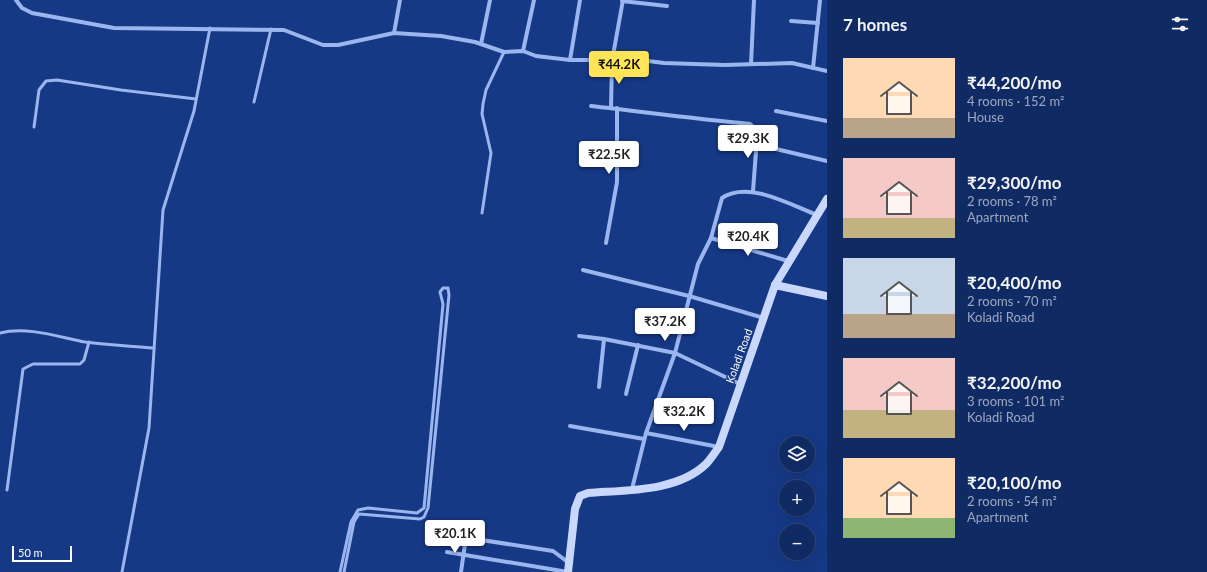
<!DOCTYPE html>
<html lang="en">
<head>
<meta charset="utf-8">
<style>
  :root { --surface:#102b64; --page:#19336a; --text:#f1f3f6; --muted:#9ca7bf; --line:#304778; --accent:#ffe458 }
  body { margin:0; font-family:Lato,sans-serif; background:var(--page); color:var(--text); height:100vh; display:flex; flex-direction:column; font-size:15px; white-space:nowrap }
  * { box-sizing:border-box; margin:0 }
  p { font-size:13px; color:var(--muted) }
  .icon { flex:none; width:22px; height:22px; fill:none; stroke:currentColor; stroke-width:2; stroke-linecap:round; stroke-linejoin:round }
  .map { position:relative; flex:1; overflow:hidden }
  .details { display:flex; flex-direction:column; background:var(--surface); width:380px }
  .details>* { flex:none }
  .fabs { position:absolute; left:779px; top:436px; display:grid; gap:8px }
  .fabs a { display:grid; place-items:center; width:36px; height:36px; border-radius:50%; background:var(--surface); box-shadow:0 4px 16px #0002,0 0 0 1px var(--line); font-size:20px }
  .scale { position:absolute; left:12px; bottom:10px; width:60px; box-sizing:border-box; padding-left:4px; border:2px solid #fff; border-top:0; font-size:11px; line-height:14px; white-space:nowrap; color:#fff; -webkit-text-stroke:3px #163986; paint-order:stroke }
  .price { position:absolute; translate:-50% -34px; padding:0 9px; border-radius:4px; background:#fff; color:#222; font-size:13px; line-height:26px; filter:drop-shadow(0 1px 2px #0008) }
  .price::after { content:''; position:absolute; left:50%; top:24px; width:12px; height:9px; margin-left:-6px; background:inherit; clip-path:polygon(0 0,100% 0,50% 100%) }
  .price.active { background:var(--accent); color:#111 }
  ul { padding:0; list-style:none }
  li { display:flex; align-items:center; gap:12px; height:100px; padding:0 16px }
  li span { display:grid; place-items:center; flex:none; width:112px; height:80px; border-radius:0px; color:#555 }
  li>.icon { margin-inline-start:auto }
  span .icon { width:48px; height:48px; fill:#fffc; stroke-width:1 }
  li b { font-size:17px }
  h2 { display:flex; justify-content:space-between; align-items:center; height:48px; padding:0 16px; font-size:17px }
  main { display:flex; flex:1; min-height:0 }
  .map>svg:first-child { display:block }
</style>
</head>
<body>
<main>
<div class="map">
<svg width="827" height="572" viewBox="0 0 827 572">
  <rect width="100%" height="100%" fill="#163986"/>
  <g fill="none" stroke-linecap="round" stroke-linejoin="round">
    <g stroke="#9bb6ee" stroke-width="3">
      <polyline points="254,102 271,29"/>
      <polyline points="34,127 39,90 46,81 57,80 121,90 196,99"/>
      <polyline points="482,213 491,153 482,114 483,104 486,90 504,52"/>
      <path d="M 0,333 C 27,326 59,337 85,342 C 108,345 131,346 153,348"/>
      <polyline points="7,490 23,369 33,364 80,364 84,360 89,342"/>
      <polyline points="122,572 149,428 163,210 194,111 210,28"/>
      <polyline points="340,572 351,522 358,510 368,508 417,513 424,508 443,304 440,292 443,288 448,288 449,295 428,508 424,517 420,519 359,514 354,522 344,572"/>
    </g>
    <g stroke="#9bb6ee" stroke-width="4">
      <polyline points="16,0 22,8 32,13 114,28 284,30 323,45 338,45 394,33 441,36 475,42 504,52 523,51 536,56 570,60"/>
      <polyline points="580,0 570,60 640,60 664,63 725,65 792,63 827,71"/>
      <polyline points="622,1 667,6"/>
      <polyline points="791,21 818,23"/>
      <polyline points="394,33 400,0"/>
      <polyline points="481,44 490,0"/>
      <polyline points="523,51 534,0"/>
      <polyline points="751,64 754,0"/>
      <polyline points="813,68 820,0"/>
      <path d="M 591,106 C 644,112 697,119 750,124 L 756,129 L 757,138 L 753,191"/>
      <polyline points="611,108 612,61 623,0"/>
      <polyline points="776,111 827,121"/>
      <polyline points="776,149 827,161"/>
      <polyline points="711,238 788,261"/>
      <polyline points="606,243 617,182 617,108"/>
      <polyline points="583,270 689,296 764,318"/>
      <polyline points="579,336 604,339 675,353 740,384"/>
      <polyline points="599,387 604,339"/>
      <polyline points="626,394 638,345"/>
      <polyline points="570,426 644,439"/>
      <polyline points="646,433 719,447"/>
      <path d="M 632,489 L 646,433 L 675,353 L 698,264 L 711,238 L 722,198 C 748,180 791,205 817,215"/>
      <polyline points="449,535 553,551 569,563"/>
      <polyline points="447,552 568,572"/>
      <polyline points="461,572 466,537"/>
    </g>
    <g stroke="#c8d7fa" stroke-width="8">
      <polyline points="775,285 827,296"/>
      <path d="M 568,572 L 575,509 L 580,496 L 588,493 C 626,490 677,492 706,464 C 711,459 715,452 719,447 L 775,285 L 827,199"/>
    </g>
  </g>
  <g text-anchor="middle" stroke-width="3" stroke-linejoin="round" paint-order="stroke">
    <g font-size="11" fill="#fff" stroke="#163986">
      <text transform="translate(739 356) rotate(-70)" y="4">Koladi Road</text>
    </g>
  </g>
</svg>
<div class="fabs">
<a><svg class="icon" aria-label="layers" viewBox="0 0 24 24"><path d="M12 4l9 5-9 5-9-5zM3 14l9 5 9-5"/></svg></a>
<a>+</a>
<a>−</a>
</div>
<div class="scale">50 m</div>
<b class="price active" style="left:619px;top:85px">₹44.2K</b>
<b class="price" style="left:748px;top:159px">₹29.3K</b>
<b class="price" style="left:609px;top:175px">₹22.5K</b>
<b class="price" style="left:748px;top:257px">₹20.4K</b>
<b class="price" style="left:665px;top:342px">₹37.2K</b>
<b class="price" style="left:684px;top:432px">₹32.2K</b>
<b class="price" style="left:455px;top:554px">₹20.1K</b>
</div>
<section class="details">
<h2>7 homes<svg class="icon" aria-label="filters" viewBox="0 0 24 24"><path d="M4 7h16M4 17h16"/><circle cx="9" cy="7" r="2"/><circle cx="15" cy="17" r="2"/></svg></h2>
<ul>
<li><span style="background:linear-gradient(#ffd9b3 75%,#b9a48a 0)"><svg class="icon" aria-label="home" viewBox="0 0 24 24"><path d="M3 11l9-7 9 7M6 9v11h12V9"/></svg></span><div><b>₹44,200/mo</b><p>4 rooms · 152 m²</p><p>House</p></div></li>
<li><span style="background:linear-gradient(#f6c9c9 75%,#c2b280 0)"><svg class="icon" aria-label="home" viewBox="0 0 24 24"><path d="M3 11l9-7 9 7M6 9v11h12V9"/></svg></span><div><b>₹29,300/mo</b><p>2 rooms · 78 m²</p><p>Apartment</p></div></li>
<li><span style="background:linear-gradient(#c9d6e8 70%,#b9a48a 0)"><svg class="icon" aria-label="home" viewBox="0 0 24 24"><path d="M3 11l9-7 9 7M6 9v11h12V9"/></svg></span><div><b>₹20,400/mo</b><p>2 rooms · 70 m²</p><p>Koladi Road</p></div></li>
<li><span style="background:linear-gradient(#f6c9c9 65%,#c2b280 0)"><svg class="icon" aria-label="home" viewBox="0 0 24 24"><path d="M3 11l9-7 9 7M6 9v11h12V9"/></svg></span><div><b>₹32,200/mo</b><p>3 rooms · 101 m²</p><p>Koladi Road</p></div></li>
<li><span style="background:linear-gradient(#ffd9b3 75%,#8fb573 0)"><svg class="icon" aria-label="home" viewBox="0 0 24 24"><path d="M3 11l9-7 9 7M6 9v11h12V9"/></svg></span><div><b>₹20,100/mo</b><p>2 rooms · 54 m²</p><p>Apartment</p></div></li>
</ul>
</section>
</main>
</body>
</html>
